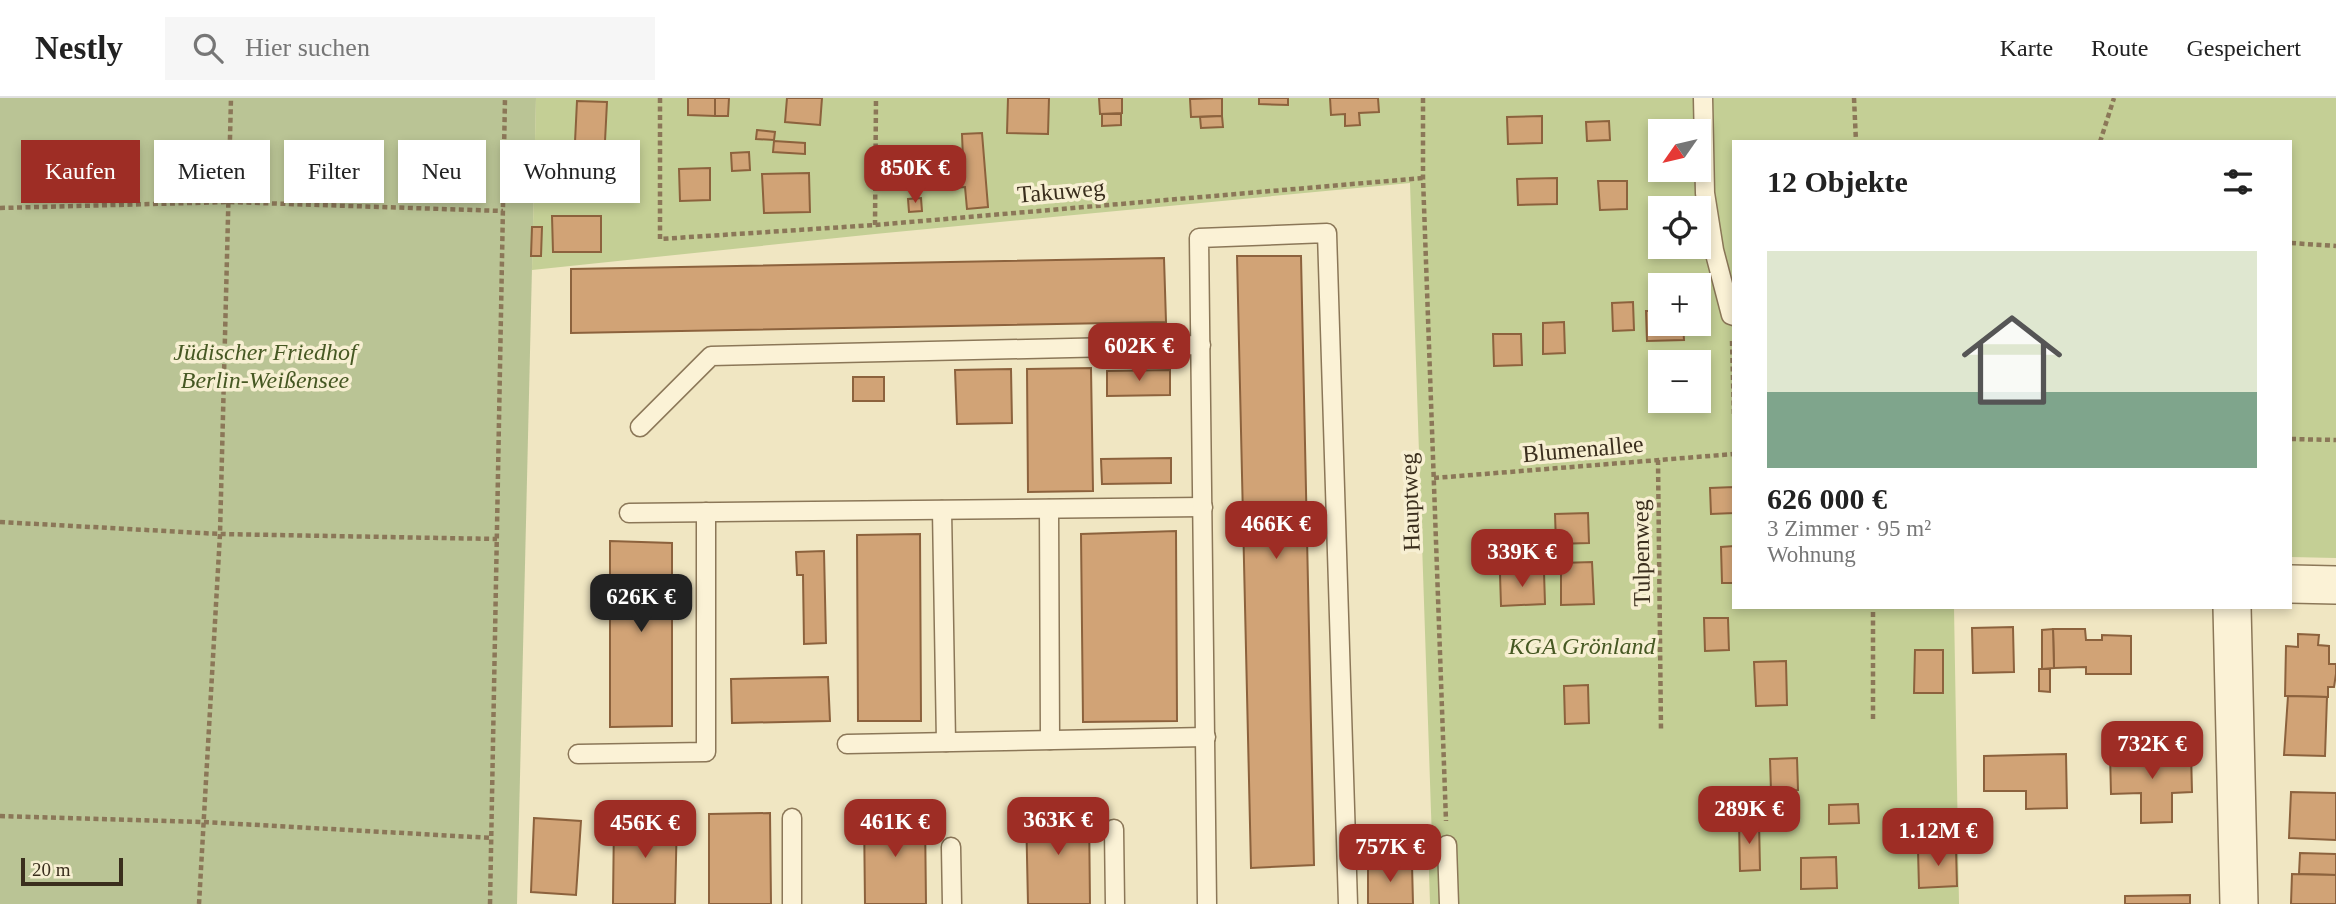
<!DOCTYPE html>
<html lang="de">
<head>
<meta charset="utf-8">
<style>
  :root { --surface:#fff; --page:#f6f6f6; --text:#222; --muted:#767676; --line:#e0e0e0; --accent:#9e2d25 }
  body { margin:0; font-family:Georgia,serif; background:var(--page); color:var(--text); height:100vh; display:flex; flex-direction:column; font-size:26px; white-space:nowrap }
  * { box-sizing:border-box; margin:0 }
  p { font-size:23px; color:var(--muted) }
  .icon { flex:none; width:38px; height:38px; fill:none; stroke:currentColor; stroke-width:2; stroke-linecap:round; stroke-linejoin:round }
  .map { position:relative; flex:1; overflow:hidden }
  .panel { position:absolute; left:1732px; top:42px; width:560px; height:469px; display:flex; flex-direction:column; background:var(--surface); border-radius:0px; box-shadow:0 4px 10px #0003 }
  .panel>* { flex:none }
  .top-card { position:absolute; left:21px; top:42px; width:665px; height:63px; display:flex; gap:14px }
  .needle { width:46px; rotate:236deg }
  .fabs { position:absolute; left:1648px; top:21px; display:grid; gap:14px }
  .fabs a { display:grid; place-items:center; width:63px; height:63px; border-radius:0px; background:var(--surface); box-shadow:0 4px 10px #0003; font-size:35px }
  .scale { position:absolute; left:21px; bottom:18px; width:102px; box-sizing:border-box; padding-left:7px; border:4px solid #3a2e1d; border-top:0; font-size:19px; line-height:24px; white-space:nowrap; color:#3a2e1d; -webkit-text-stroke:5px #f7efd2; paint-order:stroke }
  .price { position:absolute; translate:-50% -60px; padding:0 16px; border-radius:14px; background:var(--accent); color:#fff; font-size:23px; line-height:46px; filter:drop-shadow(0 2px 4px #0008) }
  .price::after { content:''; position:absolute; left:50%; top:42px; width:21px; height:16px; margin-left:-10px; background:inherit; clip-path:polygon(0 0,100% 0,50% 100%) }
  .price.active { background:#222; color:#fff }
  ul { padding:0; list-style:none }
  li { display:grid; align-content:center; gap:14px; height:371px; padding:0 35px }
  li span { display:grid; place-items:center; height:217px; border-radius:0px; color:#555 }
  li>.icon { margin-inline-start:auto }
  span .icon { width:126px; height:126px; fill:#fffc; stroke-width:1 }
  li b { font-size:30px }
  h2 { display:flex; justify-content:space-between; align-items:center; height:84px; padding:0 35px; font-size:30px }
  .pill { padding:0 24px; border-radius:0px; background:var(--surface); box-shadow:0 4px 10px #0003; font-size:24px; line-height:63px }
  .pill.active { background:var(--accent); color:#fff }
  header { display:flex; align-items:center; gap:42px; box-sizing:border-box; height:98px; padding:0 35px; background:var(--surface); border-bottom:2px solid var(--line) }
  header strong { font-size:33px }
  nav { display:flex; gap:38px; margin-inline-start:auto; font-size:24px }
  .search { width:490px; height:63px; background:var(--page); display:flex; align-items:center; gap:18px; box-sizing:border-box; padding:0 24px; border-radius:0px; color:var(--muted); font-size:26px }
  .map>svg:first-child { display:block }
</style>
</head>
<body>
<header>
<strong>Nestly</strong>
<div class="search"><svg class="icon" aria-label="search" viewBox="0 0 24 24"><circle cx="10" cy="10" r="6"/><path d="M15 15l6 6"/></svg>Hier suchen</div>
<nav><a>Karte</a><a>Route</a><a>Gespeichert</a></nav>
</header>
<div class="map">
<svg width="2336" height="806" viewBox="0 0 2336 806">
  <rect width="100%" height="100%" fill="#f0e6c2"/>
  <path fill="#c4cf95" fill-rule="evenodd" d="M 536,0 L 2336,0 L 2336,460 L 2291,459 L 2291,44 L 1734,44 L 1734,509 L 1954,509 L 1959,806 L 1430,806 L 1428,741 L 1432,740 L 1431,714 L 1410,85 L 875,136 L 532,172 ZM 1661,33 L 1699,33 L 1699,72 L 1661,72 ZM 1661,110 L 1699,110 L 1699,149 L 1661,149 ZM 1661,187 L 1699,187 L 1699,226 L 1661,226 ZM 1661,264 L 1699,264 L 1699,303 L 1661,303 Z"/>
  <polygon fill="#bac495" points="0,0 536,0 517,806 0,806"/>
  <g fill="#d1a376" stroke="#8c623d" stroke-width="2">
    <polygon points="688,0 715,0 715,18 688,17"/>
    <polygon points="715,0 729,0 728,18 715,18"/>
    <polygon points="787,0 822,0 820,27 785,24"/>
    <polygon points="1008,0 1049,0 1048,36 1007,35"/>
    <polygon points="1099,0 1122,0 1122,15 1100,16"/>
    <polygon points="1222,0 1222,18 1191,19 1190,1"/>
    <polygon points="1259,0 1288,0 1288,7 1259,6"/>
    <polygon points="1330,0 1378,0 1379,14 1359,15 1360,27 1345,28 1345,16 1331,17"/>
    <polygon points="577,3 607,4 604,63 579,62 580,45 575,44"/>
    <polygon points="1102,16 1121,16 1121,27 1102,28"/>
    <polygon points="1222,18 1223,29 1201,30 1200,19"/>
    <polygon points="1542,18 1542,45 1508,46 1507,19"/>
    <polygon points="1609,23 1610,42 1587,43 1586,24"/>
    <polygon points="757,32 775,34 774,42 756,41"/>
    <polygon points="982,35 988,109 967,111 965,89 954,90 952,61 963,61 962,36"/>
    <polygon points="774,43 805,45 805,56 773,54"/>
    <polygon points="749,54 750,72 732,73 731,55"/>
    <polygon points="710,70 710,102 680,103 679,71"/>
    <polygon points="809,75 810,114 764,115 762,76"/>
    <polygon points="1557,80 1557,106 1518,107 1517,81"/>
    <polygon points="1598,83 1627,83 1627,111 1600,112"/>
    <polygon points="921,100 922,113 909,114 908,101"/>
    <polygon points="552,118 601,118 601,154 553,154"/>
    <polygon points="532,129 542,129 541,158 531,158"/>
    <polygon points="1237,158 1301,158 1314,767 1251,770"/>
    <polygon points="1164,160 1166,224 571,235 571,171"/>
    <polygon points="1633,204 1634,232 1613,233 1612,205"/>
    <polygon points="1646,213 1661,213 1661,226 1683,226 1684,242 1647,243"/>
    <polygon points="1564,224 1565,255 1543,256 1543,225"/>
    <polygon points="1493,236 1521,236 1522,267 1494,268"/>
    <polygon points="1091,270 1093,393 1028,394 1027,271"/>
    <polygon points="1011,271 1012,325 957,326 955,272"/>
    <polygon points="1170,272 1170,297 1107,298 1107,273"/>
    <rect x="853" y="279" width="31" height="24"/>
    <polygon points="1171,360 1171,385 1102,386 1101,361"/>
    <polygon points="1734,389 1734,415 1711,416 1710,390"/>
    <polygon points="1588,415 1589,445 1556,446 1555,416"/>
    <polygon points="1176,433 1177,623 1083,624 1081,436"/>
    <polygon points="920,436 921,623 858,623 857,437"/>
    <polygon points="610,443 672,445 672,628 610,629"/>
    <polygon points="1734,448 1734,485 1722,485 1721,449"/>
    <polygon points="824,453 826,545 804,546 803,477 797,477 796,454"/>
    <polygon points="1592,464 1594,506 1561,507 1561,465"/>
    <polygon points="1544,474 1545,506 1501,508 1500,476"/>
    <polygon points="1704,520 1728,520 1729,552 1705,553"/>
    <polygon points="2013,529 2014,574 1973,575 1972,530"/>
    <polygon points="2053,531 2085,531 2086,542 2102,542 2102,537 2131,538 2131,576 2086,576 2086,569 2054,570"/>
    <polygon points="2053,531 2054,570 2042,571 2042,532"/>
    <polygon points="2298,536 2319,537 2318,547 2329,548 2329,566 2336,566 2336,576 2334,589 2328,589 2328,599 2285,598 2286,548 2298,549"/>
    <polygon points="1915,552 1943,552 1943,595 1914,595"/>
    <polygon points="1786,563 1787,607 1756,608 1754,564"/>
    <polygon points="2039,571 2050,571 2050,594 2039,593"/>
    <polygon points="828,579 830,623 732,625 731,581"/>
    <polygon points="1588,587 1589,625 1565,626 1564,588"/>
    <polygon points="2288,598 2327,599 2325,658 2284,657"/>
    <polygon points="2191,654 2192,694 2172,695 2172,724 2141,725 2141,695 2111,696 2110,656 2143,656 2143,658 2168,658 2168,655"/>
    <polygon points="2066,656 2067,710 2026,711 2026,693 1984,693 1984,658"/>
    <polygon points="1797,660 1798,692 1771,693 1770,661"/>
    <polygon points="2291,694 2336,695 2336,742 2289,740"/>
    <polygon points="1858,706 1859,725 1829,726 1829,707"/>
    <polygon points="1026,712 1089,712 1090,806 1028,806"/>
    <polygon points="770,715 771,806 709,806 709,716"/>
    <polygon points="864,715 925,716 926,806 865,806"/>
    <polygon points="677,717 675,806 613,806 614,719"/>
    <polygon points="534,720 581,723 576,797 531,794"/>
    <polygon points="1739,723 1759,723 1760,772 1740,773"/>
    <polygon points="1956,750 1957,788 1919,790 1918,752"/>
    <polygon points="2300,755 2336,756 2336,777 2299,776"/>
    <polygon points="1836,759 1837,790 1801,791 1801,760"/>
    <polygon points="1412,766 1413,806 1368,806 1368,767"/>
    <polygon points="2292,776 2336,777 2336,806 2291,806"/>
    <polygon points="2190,797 2190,806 2125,806 2125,798"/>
  </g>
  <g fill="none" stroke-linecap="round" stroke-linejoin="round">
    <defs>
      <g id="lane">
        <polyline points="1703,0 1705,95 1714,152 1731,217 1734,218"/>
        <polyline points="640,329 711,258 1201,247"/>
        <polyline points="1049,411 1050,642"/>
        <polyline points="942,412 946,644"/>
        <polyline points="629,415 1203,409"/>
        <polyline points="847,646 1206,639"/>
        <polyline points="578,656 706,654 706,414"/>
        <polyline points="792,720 792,806"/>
        <polyline points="1114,731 1115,806"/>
        <polyline points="1447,747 1449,806"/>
        <polyline points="951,749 952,806"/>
        <polyline points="1207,806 1199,140 1327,135 1348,806"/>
      </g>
      <g id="street">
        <polyline points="2291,486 2336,487"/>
        <polyline points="2232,509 2239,806"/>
      </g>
    </defs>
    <use href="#lane" stroke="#8b7758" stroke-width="21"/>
    <use href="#street" stroke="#8b7758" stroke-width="40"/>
    <g stroke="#8b7758" stroke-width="4.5" stroke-dasharray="5 3.5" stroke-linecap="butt">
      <polyline points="660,0 660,141 875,127 1423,80"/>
      <polyline points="1423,0 1423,80 1446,723"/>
      <polyline points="1854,0 1856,44"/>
      <polyline points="2100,44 2114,0"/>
      <polyline points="0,110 229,104 503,113"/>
      <polyline points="875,127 876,0"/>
      <polyline points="2291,145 2336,148"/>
      <polyline points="1732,243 1734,318"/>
      <polyline points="2291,341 2336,342"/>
      <polyline points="1658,362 1661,632"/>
      <polyline points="1434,380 1734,356"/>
      <polyline points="0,424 220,436 497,441"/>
      <polyline points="1873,621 1873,509"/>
      <polyline points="0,718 204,724 492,740"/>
      <polyline points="199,806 220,436 231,0"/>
      <polyline points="490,806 505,0"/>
    </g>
    <use href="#lane" stroke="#fbf2d6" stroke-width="18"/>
    <use href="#street" stroke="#fbf2d6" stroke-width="37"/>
  </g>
  <g text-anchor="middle" stroke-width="7" stroke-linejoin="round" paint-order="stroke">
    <g font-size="24" fill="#3a2e1d" stroke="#f7efd2">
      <text transform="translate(1061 93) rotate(-5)" y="8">Takuweg</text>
      <text transform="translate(1583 351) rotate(-5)" y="8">Blumenallee</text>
      <text transform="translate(1410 404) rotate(-92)" y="8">Hauptweg</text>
      <text transform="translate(1641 455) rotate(-91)" y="8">Tulpenweg</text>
    </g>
    <g font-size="24" font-style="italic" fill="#465823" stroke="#f7efd2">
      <text x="265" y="262">Jüdischer Friedhof<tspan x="265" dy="28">Berlin-Weißensee</tspan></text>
      <text x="1582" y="556">KGA Grönland</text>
    </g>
  </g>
</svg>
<div class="fabs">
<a><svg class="needle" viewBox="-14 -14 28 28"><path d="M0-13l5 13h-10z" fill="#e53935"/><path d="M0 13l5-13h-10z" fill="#767676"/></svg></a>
<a><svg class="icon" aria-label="locate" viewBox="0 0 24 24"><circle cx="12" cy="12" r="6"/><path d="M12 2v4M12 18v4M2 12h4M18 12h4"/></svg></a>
<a>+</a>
<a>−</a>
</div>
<div class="scale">20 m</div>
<b class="price" style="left:915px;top:107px">850K €</b>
<b class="price" style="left:1139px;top:285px">602K €</b>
<b class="price" style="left:1276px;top:463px">466K €</b>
<b class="price" style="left:1522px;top:491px">339K €</b>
<b class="price active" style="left:641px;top:536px">626K €</b>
<b class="price" style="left:2152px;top:683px">732K €</b>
<b class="price" style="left:1749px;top:748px">289K €</b>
<b class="price" style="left:1058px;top:759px">363K €</b>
<b class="price" style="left:895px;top:761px">461K €</b>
<b class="price" style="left:645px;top:762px">456K €</b>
<b class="price" style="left:1938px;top:770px">1.12M €</b>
<b class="price" style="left:1390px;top:786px">757K €</b>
<div class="top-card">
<a class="pill active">Kaufen</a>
<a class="pill">Mieten</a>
<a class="pill">Filter</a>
<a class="pill">Neu</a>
<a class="pill">Wohnung</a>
</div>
<section class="panel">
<h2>12 Objekte<svg class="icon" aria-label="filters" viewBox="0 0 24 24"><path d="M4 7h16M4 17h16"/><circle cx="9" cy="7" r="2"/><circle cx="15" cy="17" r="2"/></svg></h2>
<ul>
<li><span style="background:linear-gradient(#dfe7d0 65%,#7fa58c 0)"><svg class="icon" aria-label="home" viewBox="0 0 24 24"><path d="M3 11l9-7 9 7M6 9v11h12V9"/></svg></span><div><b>626 000 €</b><p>3 Zimmer · 95 m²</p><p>Wohnung</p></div></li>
</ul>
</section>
</div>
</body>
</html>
